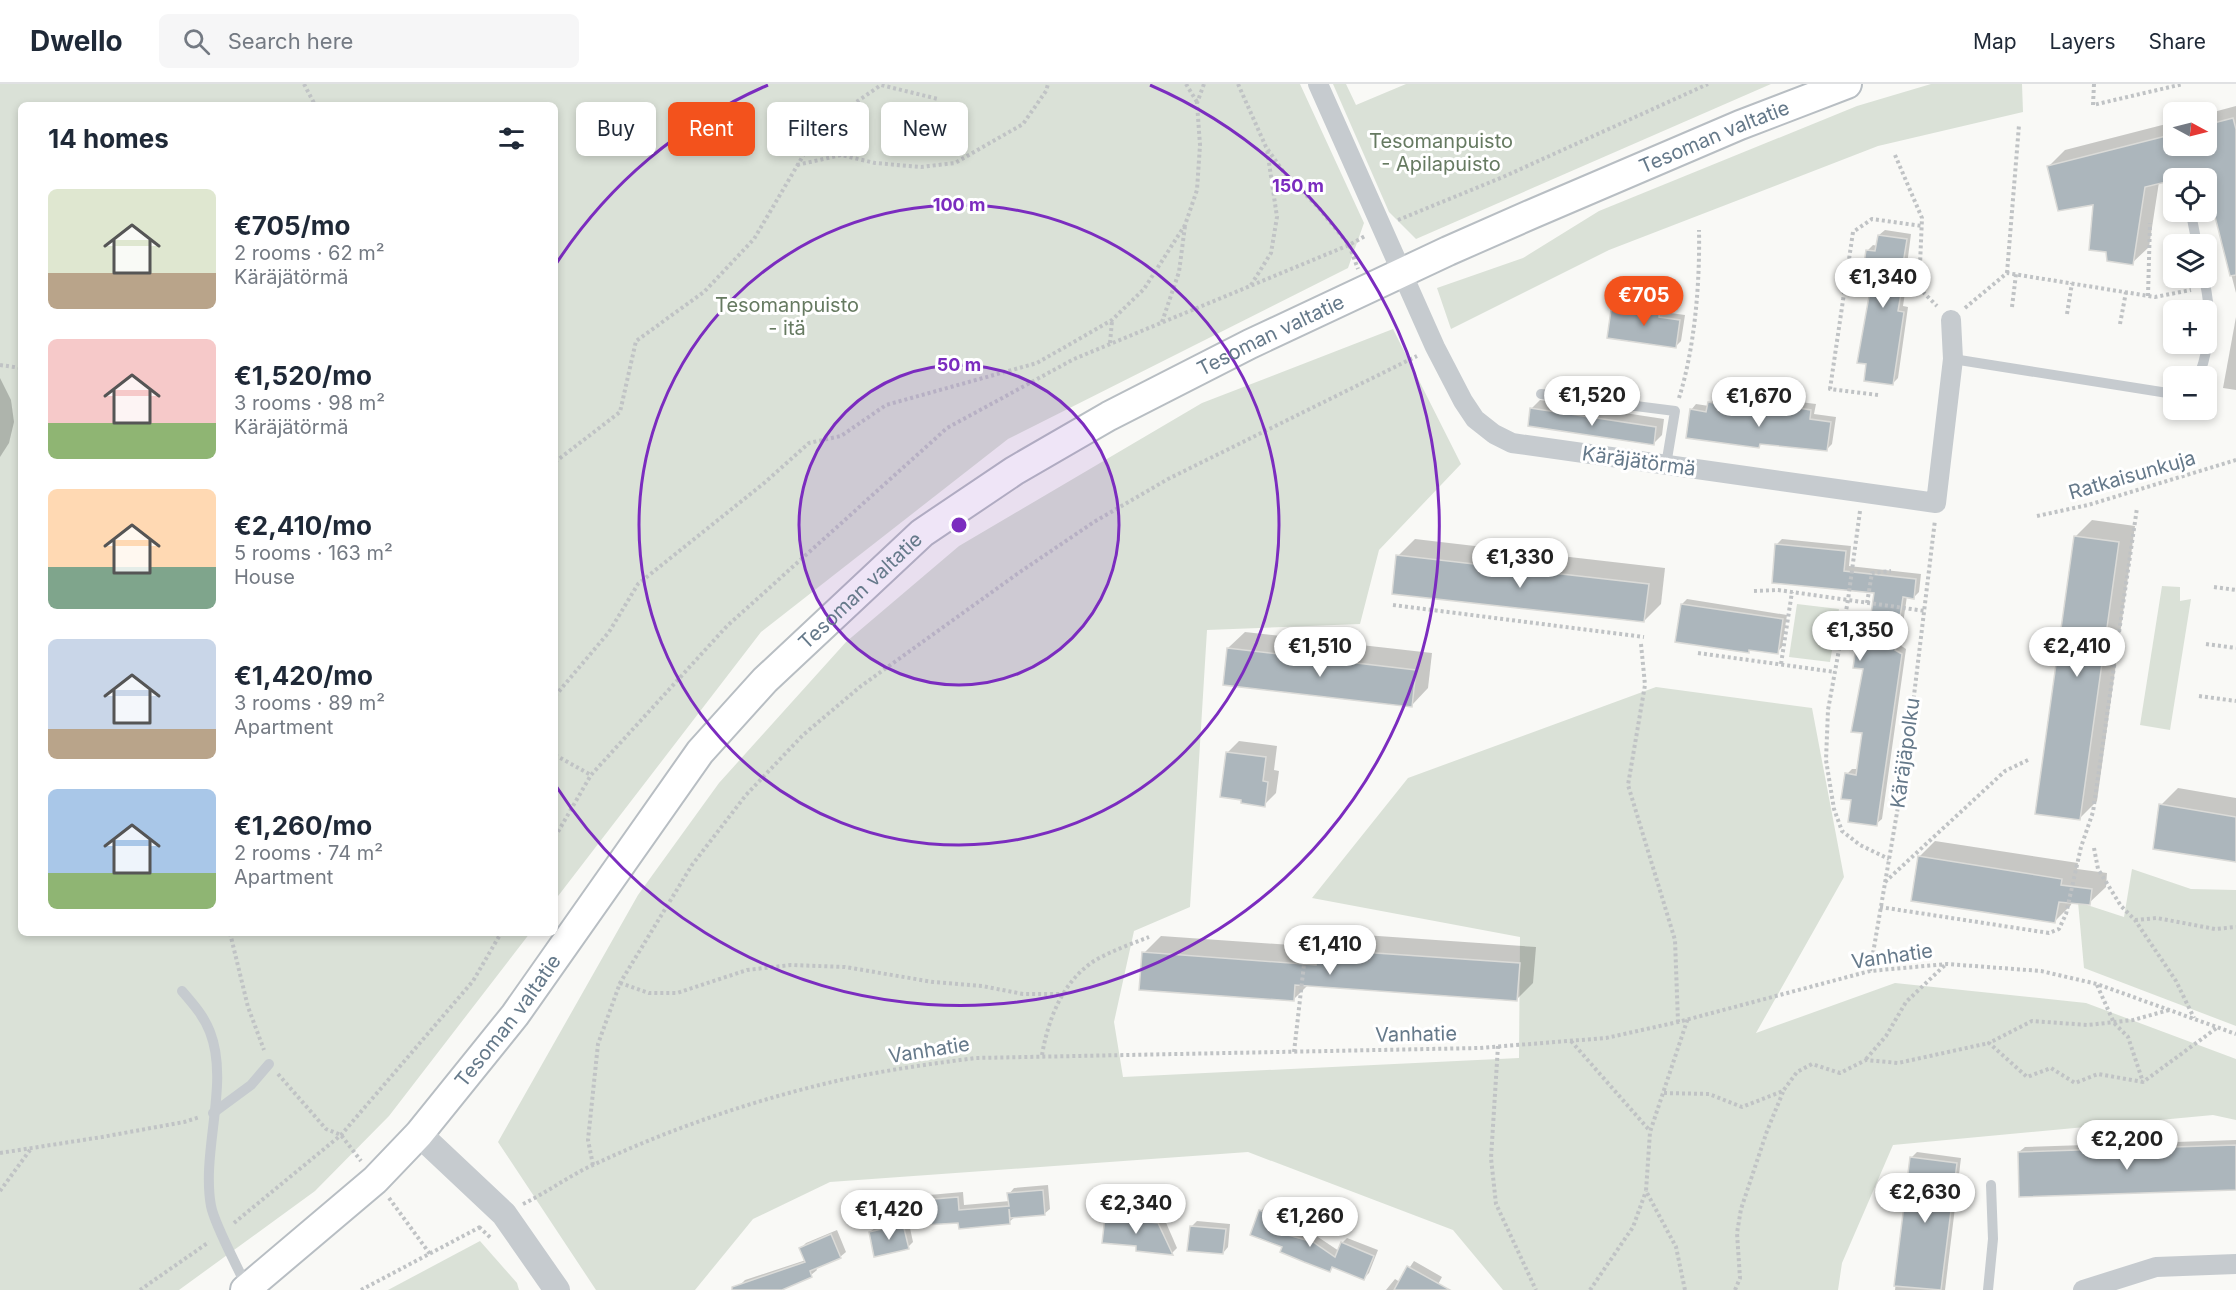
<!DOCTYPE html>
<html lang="en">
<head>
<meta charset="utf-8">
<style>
  :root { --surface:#fff; --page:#f6f6f7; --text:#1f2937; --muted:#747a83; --line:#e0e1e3; --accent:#f3521c }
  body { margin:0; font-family:Inter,sans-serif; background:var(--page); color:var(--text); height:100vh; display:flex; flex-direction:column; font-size:22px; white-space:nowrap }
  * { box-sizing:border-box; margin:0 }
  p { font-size:20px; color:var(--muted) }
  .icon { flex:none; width:33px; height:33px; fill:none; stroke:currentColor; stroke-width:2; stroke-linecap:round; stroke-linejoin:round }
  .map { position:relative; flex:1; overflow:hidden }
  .sheet { position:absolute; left:18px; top:18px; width:540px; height:834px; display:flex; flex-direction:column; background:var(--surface); border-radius:9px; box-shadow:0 3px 9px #0003 }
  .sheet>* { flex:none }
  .top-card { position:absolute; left:576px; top:18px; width:570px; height:54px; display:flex; gap:12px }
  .needle { width:39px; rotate:97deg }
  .controls { position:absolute; left:2163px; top:18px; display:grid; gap:12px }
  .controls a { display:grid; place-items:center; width:54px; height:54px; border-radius:9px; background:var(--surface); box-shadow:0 3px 9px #0003; font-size:30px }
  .price { position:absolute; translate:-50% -51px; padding:0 14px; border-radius:21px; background:#fff; color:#222; font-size:20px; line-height:39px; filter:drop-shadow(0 2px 3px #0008) }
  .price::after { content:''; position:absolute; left:50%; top:36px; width:18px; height:14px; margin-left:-9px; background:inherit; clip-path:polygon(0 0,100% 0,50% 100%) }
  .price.active { background:var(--accent); color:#fff }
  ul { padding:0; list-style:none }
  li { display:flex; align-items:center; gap:18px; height:150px; padding:0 30px }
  li span { display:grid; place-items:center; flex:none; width:168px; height:120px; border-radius:9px; color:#555 }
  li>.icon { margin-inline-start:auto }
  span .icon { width:72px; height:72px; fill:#fffc; stroke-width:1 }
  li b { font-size:26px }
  h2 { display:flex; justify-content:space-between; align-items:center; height:72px; padding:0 30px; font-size:26px }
  .tag { padding:0 21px; border-radius:9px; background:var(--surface); box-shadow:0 3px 9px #0003; font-size:21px; line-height:54px }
  .tag.active { background:var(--accent); color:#fff }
  header { display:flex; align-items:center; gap:36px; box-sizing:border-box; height:84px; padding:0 30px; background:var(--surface); border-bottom:2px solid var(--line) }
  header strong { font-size:28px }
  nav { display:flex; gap:33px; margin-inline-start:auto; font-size:21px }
  .search { width:420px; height:54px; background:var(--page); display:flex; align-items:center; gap:15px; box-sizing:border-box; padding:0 21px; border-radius:9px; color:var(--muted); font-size:22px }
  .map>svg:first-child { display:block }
</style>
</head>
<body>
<header>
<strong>Dwello</strong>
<div class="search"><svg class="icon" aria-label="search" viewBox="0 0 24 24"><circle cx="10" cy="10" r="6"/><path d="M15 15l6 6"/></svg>Search here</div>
<nav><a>Map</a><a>Layers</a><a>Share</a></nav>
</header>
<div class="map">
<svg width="2236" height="1206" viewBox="0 0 2236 1206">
  <rect width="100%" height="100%" fill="#f9f9f6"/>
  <g fill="#dae1d7">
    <polygon points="0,0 1300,0 1364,139 1348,184 1008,355 761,548 555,816 555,21 21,21 21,849 530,849 389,1032 315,1107 179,1206 0,1206"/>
    <polygon points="1333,0 1346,0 1356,21 1406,0 1771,0 1416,155 1389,128"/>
    <polygon points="1931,0 2022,0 2023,28 1878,62 1609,166 1451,245 1437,204 1523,174 1599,127 1857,22"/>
    <polygon points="1393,245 1461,380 1379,466 1360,540 1207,546 1190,823 1134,847 1114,938 1123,993 1519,974 1520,853 1312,814 1408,694 1656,603 1812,624 1844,793 1756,949 1895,899 2086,919 2236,975 2236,1036 2213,1031 1893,1061 1842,1179 1838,1206 1503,1206 1453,1146 1248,1068 830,1098 753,1135 695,1206 596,1206 498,1058 638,811 719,699 846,558 959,462 1202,319"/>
    <polygon points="2162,502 2180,503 2180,517 2191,515 2170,646 2140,641"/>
    <polygon points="1797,520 1839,525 1830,578 1789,573"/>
    <polygon points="2132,785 2191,805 2236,806 2236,942 2084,884 2078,818 2124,833"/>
    <polygon points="480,1157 517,1199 519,1206 388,1206"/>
  </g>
  <g fill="#0003">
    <polygon points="2236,22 2236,209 2205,88 2159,98 2149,163 2132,179 2095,119 2048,83 2065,66 2174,38 2174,62 2206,62 2206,30"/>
    <polygon points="1885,146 1911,150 1907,181 1909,182 1903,222 1908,223 1898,294 1892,300 1871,206 1867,167 1873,161 1878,162 1879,151"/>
    <polygon points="1641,215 1665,219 1663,228 1685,231 1681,257 1675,263 1613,227 1618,221 1635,224"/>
    <polygon points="2236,233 2236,306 2223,304"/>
    <polygon points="0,294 11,316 14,338 9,359 0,373"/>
    <polygon points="1715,313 1786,326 1792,317 1816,320 1814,330 1836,333 1832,360 1826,366 1762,359 1758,363 1691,326 1696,320 1709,322"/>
    <polygon points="1540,316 1664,335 1662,351 1653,360 1532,324"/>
    <polygon points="2092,436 2135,442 2097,717 2080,734 2075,453"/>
    <polygon points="1415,455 1665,484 1661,520 1644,537 1398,472"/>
    <polygon points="1782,455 1851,462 1849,482 1921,490 1919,508 1914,513 1907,512 1900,561 1906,565 1882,735 1876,740 1853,715 1847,690 1852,685 1858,685 1864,648 1864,584 1860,549 1865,544 1870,545 1876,508 1777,460"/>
    <polygon points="1687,515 1787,531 1782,563 1777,568 1752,565 1748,568 1682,520"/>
    <polygon points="1245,548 1432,569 1428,604 1412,621 1228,564"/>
    <polygon points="1239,657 1277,662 1274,686 1279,687 1276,709 1264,721 1227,669"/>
    <polygon points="2178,704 2236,714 2236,777 2161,721"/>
    <polygon points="1935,757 2078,779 2077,785 2107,789 2106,803 2089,819 2072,817 2071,821 2055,837 1919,773"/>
    <polygon points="1335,849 1536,863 1533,899 1516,916 1308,901 1293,916 1144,869 1161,852 1320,863"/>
    <polygon points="2236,1056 2236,1105 2019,1068 2025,1063"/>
    <polygon points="1917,1068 1961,1074 1945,1206 1895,1206 1911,1074"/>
    <polygon points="1048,1101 1050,1125 1044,1130 1016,1132 1009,1138 959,1137 923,1116 929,1111 963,1108 964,1121 1010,1117 1009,1110 1014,1104"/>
    <polygon points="1266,1122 1297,1134 1292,1146 1318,1153 1339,1167 1342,1159 1347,1154 1378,1166 1369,1189 1364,1194 1334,1182 1330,1186 1284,1162 1261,1127"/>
    <polygon points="1112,1129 1164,1134 1177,1164 1172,1169 1138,1160 1106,1134"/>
    <polygon points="908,1135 913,1158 908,1163 870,1148 876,1143"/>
    <polygon points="1197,1137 1230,1140 1228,1163 1223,1169 1192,1142"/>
    <polygon points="837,1146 846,1168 840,1173 815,1183 817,1186 811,1191 783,1204 784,1206 742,1206 740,1201 745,1196 806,1176 801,1164 806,1159"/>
    <polygon points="1414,1177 1442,1193 1435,1206 1386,1206 1395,1195 1400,1198"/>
  </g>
  <g fill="#acb6bc" stroke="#dbdbd8" stroke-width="1.5">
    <polygon points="2233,34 2236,45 2236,191 2230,192 2204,89 2174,94 2174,96 2145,103 2133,181 2107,177 2106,168 2089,166 2093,121 2058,127 2047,82 2174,50 2174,62 2206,62 2206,41"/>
    <polygon points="1878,151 1907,155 1902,186 1905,187 1898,227 1904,228 1893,301 1864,297 1866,280 1857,279 1870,207 1860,206 1866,166 1875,167"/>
    <polygon points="1634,220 1660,224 1659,233 1680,236 1676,264 1607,254 1611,226 1633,229"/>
    <polygon points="1708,318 1784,331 1785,322 1811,326 1810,335 1831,338 1827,367 1760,360 1759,364 1686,354 1690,325 1706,328"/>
    <polygon points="1530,324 1656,343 1654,361 1528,342"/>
    <polygon points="2074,452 2119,458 2080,736 2035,730"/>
    <polygon points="1775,460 1846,467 1844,487 1916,495 1914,515 1903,513 1895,566 1902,570 1877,742 1848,738 1851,716 1841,715 1845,689 1856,691 1862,649 1851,648 1863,585 1853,584 1858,549 1868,550 1874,509 1772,499"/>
    <polygon points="1396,471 1649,500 1644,538 1392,510"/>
    <polygon points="1681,520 1783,535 1778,570 1749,566 1749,569 1675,558"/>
    <polygon points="1227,564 1416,586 1412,623 1223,601"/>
    <polygon points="1226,668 1266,673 1263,697 1268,698 1265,723 1241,719 1241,716 1220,713"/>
    <polygon points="2159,720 2236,733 2236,778 2153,765"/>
    <polygon points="1918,772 2062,795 2061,801 2092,805 2090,821 2059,818 2055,839 1911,817"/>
    <polygon points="1317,865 1520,879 1517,917 1295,901 1294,917 1139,906 1142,868 1316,881"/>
    <polygon points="2236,1061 2236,1106 2019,1113 2018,1068"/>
    <polygon points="1910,1073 1957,1079 1941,1206 1894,1202"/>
    <polygon points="1043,1106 1045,1131 1010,1134 1009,1125 1010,1140 959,1145 958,1139 924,1141 922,1116 958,1113 959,1126 1009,1122 1007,1109"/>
    <polygon points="1259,1126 1293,1139 1288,1151 1313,1158 1335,1173 1341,1158 1374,1172 1364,1196 1332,1183 1330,1188 1304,1178 1280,1168 1282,1163 1250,1151"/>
    <polygon points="1105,1133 1158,1139 1173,1171 1136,1167 1136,1162 1102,1159"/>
    <polygon points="903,1140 909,1165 874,1173 869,1148"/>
    <polygon points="1190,1142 1226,1145 1223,1170 1187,1167"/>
    <polygon points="831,1150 841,1174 810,1187 812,1193 782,1206 732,1206 732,1203 805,1178 799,1164"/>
    <polygon points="1407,1182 1450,1206 1394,1206"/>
  </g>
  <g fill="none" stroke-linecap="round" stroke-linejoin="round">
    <defs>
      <g id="secondary">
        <path id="s1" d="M 245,1206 L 375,1096 L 419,1050 L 515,931 L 700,668 L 765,596 L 922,449 L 1014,387 L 1109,332 L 1250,260 L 1448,167 L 1532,130 L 1740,41 L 1847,0"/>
      </g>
    </defs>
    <use href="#secondary" stroke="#b8bec3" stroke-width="32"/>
    <g stroke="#c0c3c5" stroke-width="4" stroke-dasharray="3 3" stroke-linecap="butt">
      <polyline points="304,0 315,21"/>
      <polyline points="1186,0 1197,18"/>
      <polyline points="1238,0 1266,63 1285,90 1318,123 1349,161 1358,185"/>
      <polyline points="2094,0 2093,21 2183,0"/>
      <polyline points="1895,71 1922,134 1919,204 1937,222"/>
      <polyline points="797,81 841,71 875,79 921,83 955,79 1023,40 1046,7 1048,0"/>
      <polyline points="1398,136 1503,93 1708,0"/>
      <polyline points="2007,189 2019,41"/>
      <polyline points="1251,201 1271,169 1277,133 1267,65"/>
      <polyline points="2148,212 2150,139"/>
      <polyline points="2012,223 2016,190"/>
      <polyline points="1965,224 2007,189 2155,213 2191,206"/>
      <polyline points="2067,230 2072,199"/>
      <polyline points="1162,238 1179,188 1185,142"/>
      <polyline points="2120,240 2126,208"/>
      <polyline points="1110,259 1112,237"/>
      <polyline points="0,281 21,284"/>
      <polyline points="1878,311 1830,305 1853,148 1872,135 1922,142"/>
      <path d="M 1679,314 C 1695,263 1700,198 1699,146"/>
      <polyline points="555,378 620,328 636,257 704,208 754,155 820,43 881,1 938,15"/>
      <polyline points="1860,427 1848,516 1828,626 1826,676 1834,725 1842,747 1860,761 1889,775"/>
      <polyline points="2037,432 2088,421 2236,376"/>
      <polyline points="2214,503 2236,506"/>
      <polyline points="1754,507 1778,506 1925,527"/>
      <polyline points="1867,519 1872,489 1891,487"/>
      <polyline points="1393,521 1644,553"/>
      <polyline points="1641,560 1645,601 1628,701 1675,856 1678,938"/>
      <polyline points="2206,560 2236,564"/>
      <polyline points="1698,569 1835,588"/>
      <polyline points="1781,580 1792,508"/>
      <polyline points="555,612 609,548 638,500 763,400 809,359 841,352 886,321 1037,279 1112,236 1144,205 1185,141 1197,106 1200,61 1197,19 1204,0"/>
      <polyline points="2199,612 2236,617"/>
      <polyline points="555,671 591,691"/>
      <polyline points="555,753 591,691 727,542 947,344 1074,275 1349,161 1365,152"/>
      <polyline points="2094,764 2098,785 2121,822 2135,836 2176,897 2194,934"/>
      <polyline points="1885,798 2005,687 2028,676"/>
      <polyline points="1880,823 2049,849 2059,845 2066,830 2081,763 2093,728 2137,424"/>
      <polyline points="2135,836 2157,834 2215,845 2236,843"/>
      <polyline points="230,849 248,923 264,966"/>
      <polyline points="1870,887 1907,670 1935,436"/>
      <polyline points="620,899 649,909 677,909 747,886 791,881 845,883 933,898 982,902 1023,910 1062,910"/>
      <polyline points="2097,901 2114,939 2128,953 2143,998"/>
      <polyline points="2169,926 2133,936 2088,941 2032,937 1989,959 2027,993 2051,984 2075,999 2098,990 2143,998 2218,943"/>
      <polyline points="1571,957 1650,1047"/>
      <polyline points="1498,962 1491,1074 1496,1120 1536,1206"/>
      <polyline points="1294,968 1307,854"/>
      <path d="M 1042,971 C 1048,936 1062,898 1094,877 C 1111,867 1131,860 1149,853"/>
      <polyline points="1866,975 1886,952 1906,918 1946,880"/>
      <polyline points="278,990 326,1045 341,1051 361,1077"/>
      <polyline points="1664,1009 1709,1010 1742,1023 1783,1007 1797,988 1812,980 1840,989 1866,976 1898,979 1989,959"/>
      <polyline points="0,1069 102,1053 184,1038 200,1033"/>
      <polyline points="593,1081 588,1056 598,960 620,899 692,781 746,711 803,651 861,602 1017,490 1094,438 1168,395 1417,272"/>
      <polyline points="0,1107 30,1066"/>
      <polyline points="389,1114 430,1170"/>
      <path d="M 523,1120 C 548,1108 570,1091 595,1080 C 670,1045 751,1017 832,998 C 879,987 928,980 976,974 L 1479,964 L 1606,954 L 1678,938 L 1870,887 L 1947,880 L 2041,887 L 2097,900 L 2236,950"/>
      <polyline points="234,1139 341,1051 473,897 501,849"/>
      <polyline points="479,1143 492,1155"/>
      <polyline points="140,1206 209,1158"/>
      <polyline points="361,1206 482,1142"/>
      <polyline points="1590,1206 1633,1143 1646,1107"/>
      <polyline points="1685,1206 1676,1163 1646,1107 1650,1048 1688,934"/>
      <polyline points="1735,1206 1740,1194 1737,1149 1741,1125 1767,1047 1783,1008"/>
    </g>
    <g stroke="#c6cbcf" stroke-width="10">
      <polyline points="2192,135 2197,160"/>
      <polyline points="1953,275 2174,310"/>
      <path d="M 2199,292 C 2212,255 2212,232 2204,194"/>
      <polyline points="1541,310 1675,327 1666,381"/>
      <path d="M 182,907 C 193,920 204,932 210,948 C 230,999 201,1067 211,1122 C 215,1142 237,1181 246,1202"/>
      <polyline points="213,1029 251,1001 269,980"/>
      <polyline points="1988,1206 1993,1155 1991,1101"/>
    </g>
    <g stroke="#c6cbcf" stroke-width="20">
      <polyline points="1318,0 1435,263 1463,317 1475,335 1494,350 1512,359 1936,419 1953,275 1951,236"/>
      <polyline points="2083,1206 2156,1183 2236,1180"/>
    </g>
    <polyline stroke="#c6cbcf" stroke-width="26" points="419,1050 504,1130 557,1206"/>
    <use href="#secondary" stroke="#fff" stroke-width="28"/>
  </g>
  <circle cx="959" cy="441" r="160" fill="#7b2cbf" fill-opacity=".12"/>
  <g fill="none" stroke="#7b2cbf" stroke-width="3">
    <circle cx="959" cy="441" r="160"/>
    <circle cx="959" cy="441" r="320"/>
    <path d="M556 180A480 480 0 0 1 768 1M1150 1A480 480 0 1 1 556 702"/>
  </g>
  <g text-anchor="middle" stroke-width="6" stroke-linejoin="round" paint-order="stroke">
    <g font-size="20" fill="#65798a" stroke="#fff">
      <text dy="7" stroke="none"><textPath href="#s1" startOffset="1908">Tesoman valtatie</textPath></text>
      <text dy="7" stroke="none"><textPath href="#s1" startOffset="1422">Tesoman valtatie</textPath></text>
      <text transform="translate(1639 377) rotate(8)" y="7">Käräjätörmä</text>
      <text transform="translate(2132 391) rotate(-16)" y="7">Ratkaisunkuja</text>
      <text dy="7" stroke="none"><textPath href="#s1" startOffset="936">Tesoman valtatie</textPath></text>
      <text transform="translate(1905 669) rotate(-82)" y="7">Käräjäpolku</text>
      <text transform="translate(1892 872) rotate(-8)" y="7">Vanhatie</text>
      <text dy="7" stroke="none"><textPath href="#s1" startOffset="378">Tesoman valtatie</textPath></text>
      <text transform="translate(1416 950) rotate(-1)" y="7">Vanhatie</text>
      <text transform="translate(929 966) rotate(-9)" y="7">Vanhatie</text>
    </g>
    <g font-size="20" fill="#667a61" stroke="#fff">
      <text x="1441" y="64">Tesomanpuisto<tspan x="1441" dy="23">- Apilapuisto</tspan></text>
      <text x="787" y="228">Tesomanpuisto<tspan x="787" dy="23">- itä</tspan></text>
    </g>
  </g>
  <circle cx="959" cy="441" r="9" fill="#7b2cbf" stroke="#fff" stroke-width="3"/>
  <g font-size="18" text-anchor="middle" font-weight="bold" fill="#7b2cbf" stroke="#fff" stroke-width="6" stroke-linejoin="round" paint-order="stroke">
    <text x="1298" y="108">150 m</text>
    <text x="959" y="127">100 m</text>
    <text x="959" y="287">50 m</text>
  </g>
</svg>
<div class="controls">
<a><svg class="needle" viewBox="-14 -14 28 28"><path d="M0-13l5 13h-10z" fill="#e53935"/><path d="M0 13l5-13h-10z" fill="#747a83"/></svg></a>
<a><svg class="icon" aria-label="locate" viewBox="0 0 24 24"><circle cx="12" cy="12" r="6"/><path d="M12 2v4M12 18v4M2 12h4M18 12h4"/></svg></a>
<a><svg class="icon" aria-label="layers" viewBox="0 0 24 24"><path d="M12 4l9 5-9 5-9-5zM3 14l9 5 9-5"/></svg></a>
<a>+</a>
<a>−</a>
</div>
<b class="price" style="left:1883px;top:225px">€1,340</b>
<b class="price active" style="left:1644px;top:243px">€705</b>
<b class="price" style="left:1592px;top:343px">€1,520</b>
<b class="price" style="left:1759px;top:344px">€1,670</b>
<b class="price" style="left:1520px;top:505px">€1,330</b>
<b class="price" style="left:1860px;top:578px">€1,350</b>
<b class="price" style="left:1320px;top:594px">€1,510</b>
<b class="price" style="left:2077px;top:594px">€2,410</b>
<b class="price" style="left:1330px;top:892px">€1,410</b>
<b class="price" style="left:2127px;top:1087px">€2,200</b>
<b class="price" style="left:1925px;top:1140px">€2,630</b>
<b class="price" style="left:1136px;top:1151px">€2,340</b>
<b class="price" style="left:889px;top:1157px">€1,420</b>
<b class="price" style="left:1310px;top:1164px">€1,260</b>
<div class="top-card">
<a class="tag">Buy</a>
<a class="tag active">Rent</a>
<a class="tag">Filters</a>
<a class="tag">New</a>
</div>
<section class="sheet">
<h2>14 homes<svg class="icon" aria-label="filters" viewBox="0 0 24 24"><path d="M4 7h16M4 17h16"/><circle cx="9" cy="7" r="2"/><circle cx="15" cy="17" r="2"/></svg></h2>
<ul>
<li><span style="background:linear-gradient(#dfe7d0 70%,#b9a48a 0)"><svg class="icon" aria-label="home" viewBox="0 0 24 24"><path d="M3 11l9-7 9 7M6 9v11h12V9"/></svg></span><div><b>€705/mo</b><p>2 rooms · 62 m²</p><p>Käräjätörmä</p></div></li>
<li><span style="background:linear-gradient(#f6c9c9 70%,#8fb573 0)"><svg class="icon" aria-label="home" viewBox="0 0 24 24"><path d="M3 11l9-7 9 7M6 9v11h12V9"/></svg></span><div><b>€1,520/mo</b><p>3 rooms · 98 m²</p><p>Käräjätörmä</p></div></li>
<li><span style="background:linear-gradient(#ffd9b3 65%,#7fa58c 0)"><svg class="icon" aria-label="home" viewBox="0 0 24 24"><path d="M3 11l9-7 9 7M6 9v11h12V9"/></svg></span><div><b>€2,410/mo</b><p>5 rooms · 163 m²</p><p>House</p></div></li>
<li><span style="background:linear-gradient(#c9d6e8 75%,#b9a48a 0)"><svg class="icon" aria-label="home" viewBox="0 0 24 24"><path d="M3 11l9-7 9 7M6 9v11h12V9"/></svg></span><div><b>€1,420/mo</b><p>3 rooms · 89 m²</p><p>Apartment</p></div></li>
<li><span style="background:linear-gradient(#a9c7e8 70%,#8fb573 0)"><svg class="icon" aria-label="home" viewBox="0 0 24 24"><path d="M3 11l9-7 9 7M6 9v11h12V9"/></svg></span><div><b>€1,260/mo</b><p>2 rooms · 74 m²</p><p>Apartment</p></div></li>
</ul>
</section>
</div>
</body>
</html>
